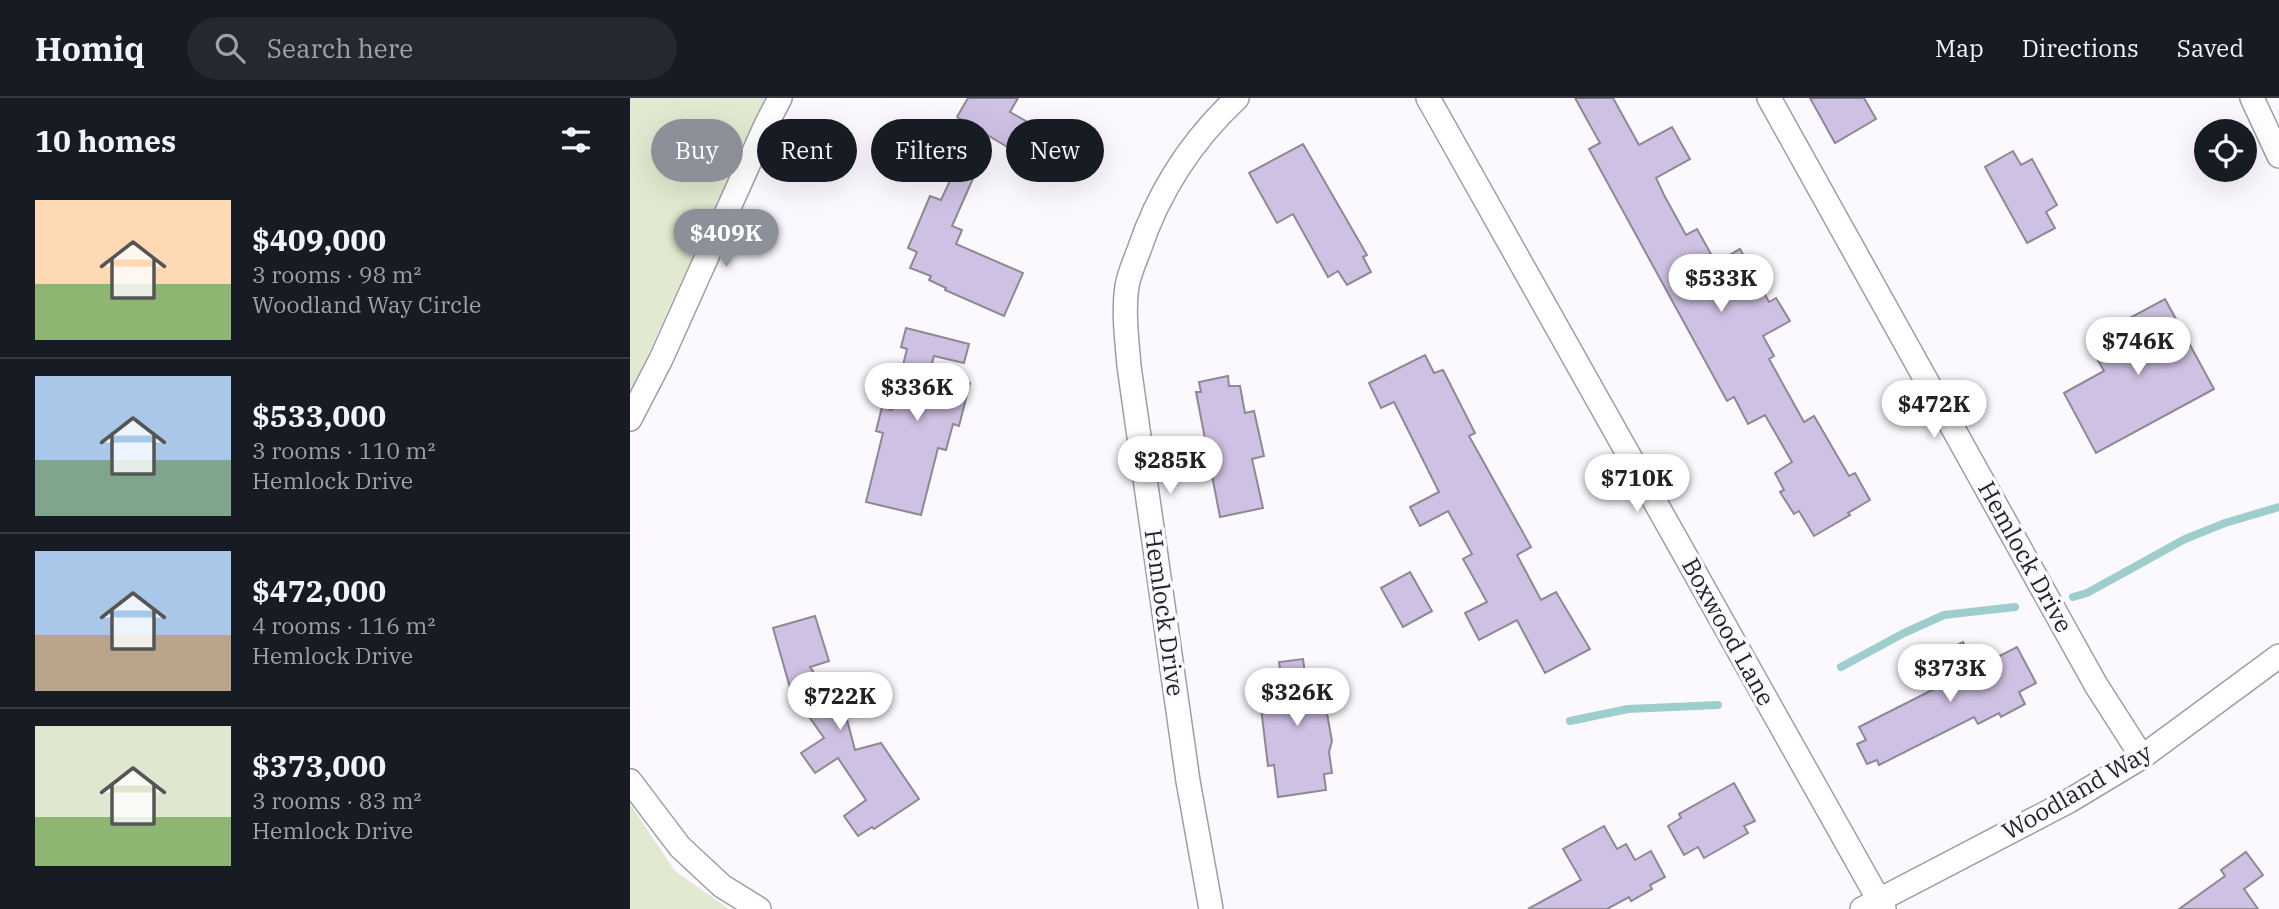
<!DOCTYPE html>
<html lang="en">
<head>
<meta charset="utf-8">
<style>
  :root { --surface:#171b24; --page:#242831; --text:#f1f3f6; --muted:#9ea1a6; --line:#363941; --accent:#8c9099 }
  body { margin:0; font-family:"IBM Plex Serif",serif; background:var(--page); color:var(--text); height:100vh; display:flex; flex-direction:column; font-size:26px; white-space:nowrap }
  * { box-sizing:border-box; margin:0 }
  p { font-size:23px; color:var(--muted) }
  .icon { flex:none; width:38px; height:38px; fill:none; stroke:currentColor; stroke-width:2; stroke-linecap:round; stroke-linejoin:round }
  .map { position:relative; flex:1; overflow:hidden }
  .drawer { display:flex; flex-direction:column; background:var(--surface); width:630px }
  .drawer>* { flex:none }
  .banner { position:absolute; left:21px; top:21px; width:665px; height:63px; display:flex; gap:14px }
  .controls { position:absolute; left:1564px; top:21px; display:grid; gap:14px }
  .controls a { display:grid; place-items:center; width:63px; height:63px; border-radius:50%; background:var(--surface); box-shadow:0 7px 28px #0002; font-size:35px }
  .price { position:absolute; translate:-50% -60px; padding:0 16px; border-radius:24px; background:#fff; color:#222; font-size:23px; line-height:46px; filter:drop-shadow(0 2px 4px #0008) }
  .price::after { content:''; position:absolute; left:50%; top:42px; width:21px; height:16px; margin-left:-10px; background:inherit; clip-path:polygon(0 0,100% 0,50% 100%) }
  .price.on { background:var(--accent); color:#fff }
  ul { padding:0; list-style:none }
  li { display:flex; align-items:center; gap:21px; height:175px; padding:0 35px }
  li+li { border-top:2px solid var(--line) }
  li span { display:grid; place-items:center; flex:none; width:196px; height:140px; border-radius:0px; color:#555 }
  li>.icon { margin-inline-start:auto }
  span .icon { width:84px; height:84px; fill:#fffc; stroke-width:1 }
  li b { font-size:30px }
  h2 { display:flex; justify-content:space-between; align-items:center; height:84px; padding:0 35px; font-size:30px }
  .tag { padding:0 24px; border-radius:32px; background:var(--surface); box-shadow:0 7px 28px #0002; font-size:24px; line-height:63px }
  .tag.on { background:var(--accent); color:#fff }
  header { display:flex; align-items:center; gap:42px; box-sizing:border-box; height:98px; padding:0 35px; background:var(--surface); border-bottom:2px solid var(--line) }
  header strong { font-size:33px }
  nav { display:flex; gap:38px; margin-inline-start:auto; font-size:24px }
  .search { width:490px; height:63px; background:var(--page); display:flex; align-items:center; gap:18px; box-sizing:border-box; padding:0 24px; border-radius:38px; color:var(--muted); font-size:26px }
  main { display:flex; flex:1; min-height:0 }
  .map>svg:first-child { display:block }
</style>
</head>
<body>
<header>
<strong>Homiq</strong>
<div class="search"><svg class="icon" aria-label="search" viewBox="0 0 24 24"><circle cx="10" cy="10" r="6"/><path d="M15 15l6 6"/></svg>Search here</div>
<nav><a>Map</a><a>Directions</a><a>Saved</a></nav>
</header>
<main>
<section class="drawer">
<h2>10 homes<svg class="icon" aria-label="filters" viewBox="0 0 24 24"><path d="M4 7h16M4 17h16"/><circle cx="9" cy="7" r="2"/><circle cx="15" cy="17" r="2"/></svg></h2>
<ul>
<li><span style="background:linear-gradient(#ffd9b3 60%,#8fb573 0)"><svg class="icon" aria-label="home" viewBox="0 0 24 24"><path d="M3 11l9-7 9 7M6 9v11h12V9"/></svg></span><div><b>$409,000</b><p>3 rooms · 98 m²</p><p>Woodland Way Circle</p></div></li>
<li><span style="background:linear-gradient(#a9c7e8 60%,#7fa58c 0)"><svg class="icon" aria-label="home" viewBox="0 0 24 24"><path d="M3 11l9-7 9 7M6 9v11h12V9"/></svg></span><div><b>$533,000</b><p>3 rooms · 110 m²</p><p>Hemlock Drive</p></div></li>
<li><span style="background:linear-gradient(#a9c7e8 60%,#b9a48a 0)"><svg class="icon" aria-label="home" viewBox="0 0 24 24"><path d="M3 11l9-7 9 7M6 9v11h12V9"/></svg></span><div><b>$472,000</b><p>4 rooms · 116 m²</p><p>Hemlock Drive</p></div></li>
<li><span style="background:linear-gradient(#dfe7d0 65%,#8fb573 0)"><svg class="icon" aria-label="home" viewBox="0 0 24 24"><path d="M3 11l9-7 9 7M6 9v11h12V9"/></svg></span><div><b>$373,000</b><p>3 rooms · 83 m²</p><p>Hemlock Drive</p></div></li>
</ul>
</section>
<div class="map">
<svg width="1649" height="811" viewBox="0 0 1649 811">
  <rect width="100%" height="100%" fill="#fbf9fe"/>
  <g fill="#e1ead0">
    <polygon points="0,0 135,0 0,296"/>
    <polygon points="0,706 45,773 99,811 0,811"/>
  </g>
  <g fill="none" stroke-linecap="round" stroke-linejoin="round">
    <g stroke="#9ecdce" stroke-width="8">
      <polyline points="1443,499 1457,495 1555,441 1595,425 1649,409"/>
      <polyline points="1211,569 1274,535 1314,517 1385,509"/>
      <polyline points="940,623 998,611 1088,607"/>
    </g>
  </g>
  <g fill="#cfc1e3" stroke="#8d8994" stroke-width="2">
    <polygon points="338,0 388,0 380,14 401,26 384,53 327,19"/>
    <polygon points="945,0 983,0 1009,47 1042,29 1060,61 1026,80 1034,97 1056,137 1067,131 1086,165 1110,151 1139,204 1146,200 1160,223 1133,238 1144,258 1139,261 1174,324 1184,318 1219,378 1225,375 1240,402 1218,415 1220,417 1184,438 1169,413 1164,416 1150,394 1154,392 1145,375 1162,364 1135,317 1118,326 1104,299 1097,303 959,51 970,45"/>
    <polygon points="1180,0 1234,0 1246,21 1205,45"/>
    <polygon points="673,46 737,157 733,159 741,174 717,187 708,173 698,179 663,116 647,125 619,75"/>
    <polygon points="1383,53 1391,67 1402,61 1427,107 1416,114 1425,130 1397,145 1355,69"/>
    <polygon points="331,59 349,67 322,128 332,132 326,146 393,175 374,218 315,192 316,190 299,182 301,178 280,170 287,154 278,150 300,98 311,102"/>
    <polygon points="1535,201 1584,291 1466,355 1434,295 1474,273 1457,243"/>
    <polygon points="276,230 339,246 334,265 304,258 300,272 311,274 309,278 340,285 329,328 323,326 316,352 308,350 291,417 236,404 253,335 246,333 252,309 262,312 277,251 271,249"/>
    <polygon points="795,257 804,275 813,272 845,335 839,338 901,449 887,457 911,502 926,494 960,551 915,575 887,522 849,542 835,515 857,504 833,461 842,456 818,413 790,428 780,409 809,394 764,304 751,310 739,285"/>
    <polygon points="598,278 599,288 610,288 615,315 624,313 634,358 622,361 633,410 590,419 566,294 571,294 569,284"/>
    <polygon points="780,474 802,513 773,529 751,490"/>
    <polygon points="185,518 199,563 180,569 217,622 225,652 251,645 289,701 244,731 242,729 228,738 214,718 236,702 208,660 185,675 171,655 194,640 161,593 143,530"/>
    <polygon points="1333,544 1346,570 1387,549 1406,585 1389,594 1395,606 1371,619 1369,615 1348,626 1344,619 1249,667 1247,662 1237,666 1227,646 1236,642 1229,629 1324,581 1311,555"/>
    <polygon points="673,561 675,576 682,575 682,581 697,579 701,604 695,605 702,643 699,654 702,675 694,676 696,692 648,699 644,667 638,668 631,610 635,610 630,574 650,571 649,564"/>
    <polygon points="1104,685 1125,723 1114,728 1118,735 1074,760 1068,749 1054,757 1038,728 1051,720 1049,716"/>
    <polygon points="974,728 987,751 996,746 1005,762 1021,753 1035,779 1020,787 1022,791 1001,803 999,799 977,811 898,811 951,782 933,751"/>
    <polygon points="1616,754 1633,777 1614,791 1628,811 1549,811 1595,778 1591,772"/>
  </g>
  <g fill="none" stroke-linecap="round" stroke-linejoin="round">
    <defs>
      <g id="minor">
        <polyline points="798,0 1254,811"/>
        <polyline points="1139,0 1466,587 1512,659"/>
        <polyline points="1622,0 1649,58"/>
        <polyline points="0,321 31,261 136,27 150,0"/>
        <polyline points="0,683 50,749 92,788 129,811"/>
        <path d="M 581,811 L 558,683 L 499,268 C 497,242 493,214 497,188 C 499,176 505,163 509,152 C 529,92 561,43 607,0"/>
        <polyline points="1232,811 1439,703 1512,659 1649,558"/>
      </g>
    </defs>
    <use href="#minor" stroke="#a19ca8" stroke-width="26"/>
    <use href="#minor" stroke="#fff" stroke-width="23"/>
  </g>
  <g text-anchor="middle" stroke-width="7" stroke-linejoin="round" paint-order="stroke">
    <g font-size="24" fill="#252327" stroke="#fbf9fe">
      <text transform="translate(1395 459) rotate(61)" y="8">Hemlock Drive</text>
      <text transform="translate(534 515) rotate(82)" y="8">Hemlock Drive</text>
      <text transform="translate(1098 534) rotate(61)" y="8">Boxwood Lane</text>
      <text transform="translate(1447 694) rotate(-30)" y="8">Woodland Way</text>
    </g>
  </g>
</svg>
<div class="controls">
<a><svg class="icon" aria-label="locate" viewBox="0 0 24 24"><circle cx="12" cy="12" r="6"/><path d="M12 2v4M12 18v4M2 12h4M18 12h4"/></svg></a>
</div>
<b class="price on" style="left:96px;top:171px">$409K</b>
<b class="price" style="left:1091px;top:216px">$533K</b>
<b class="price" style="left:1508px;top:279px">$746K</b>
<b class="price" style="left:287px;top:325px">$336K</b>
<b class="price" style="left:1304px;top:342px">$472K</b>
<b class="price" style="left:540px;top:398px">$285K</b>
<b class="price" style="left:1007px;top:416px">$710K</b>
<b class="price" style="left:1320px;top:606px">$373K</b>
<b class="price" style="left:667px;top:630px">$326K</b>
<b class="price" style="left:210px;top:634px">$722K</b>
<div class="banner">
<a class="tag on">Buy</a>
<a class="tag">Rent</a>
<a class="tag">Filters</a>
<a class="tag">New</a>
</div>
</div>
</main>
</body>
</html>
